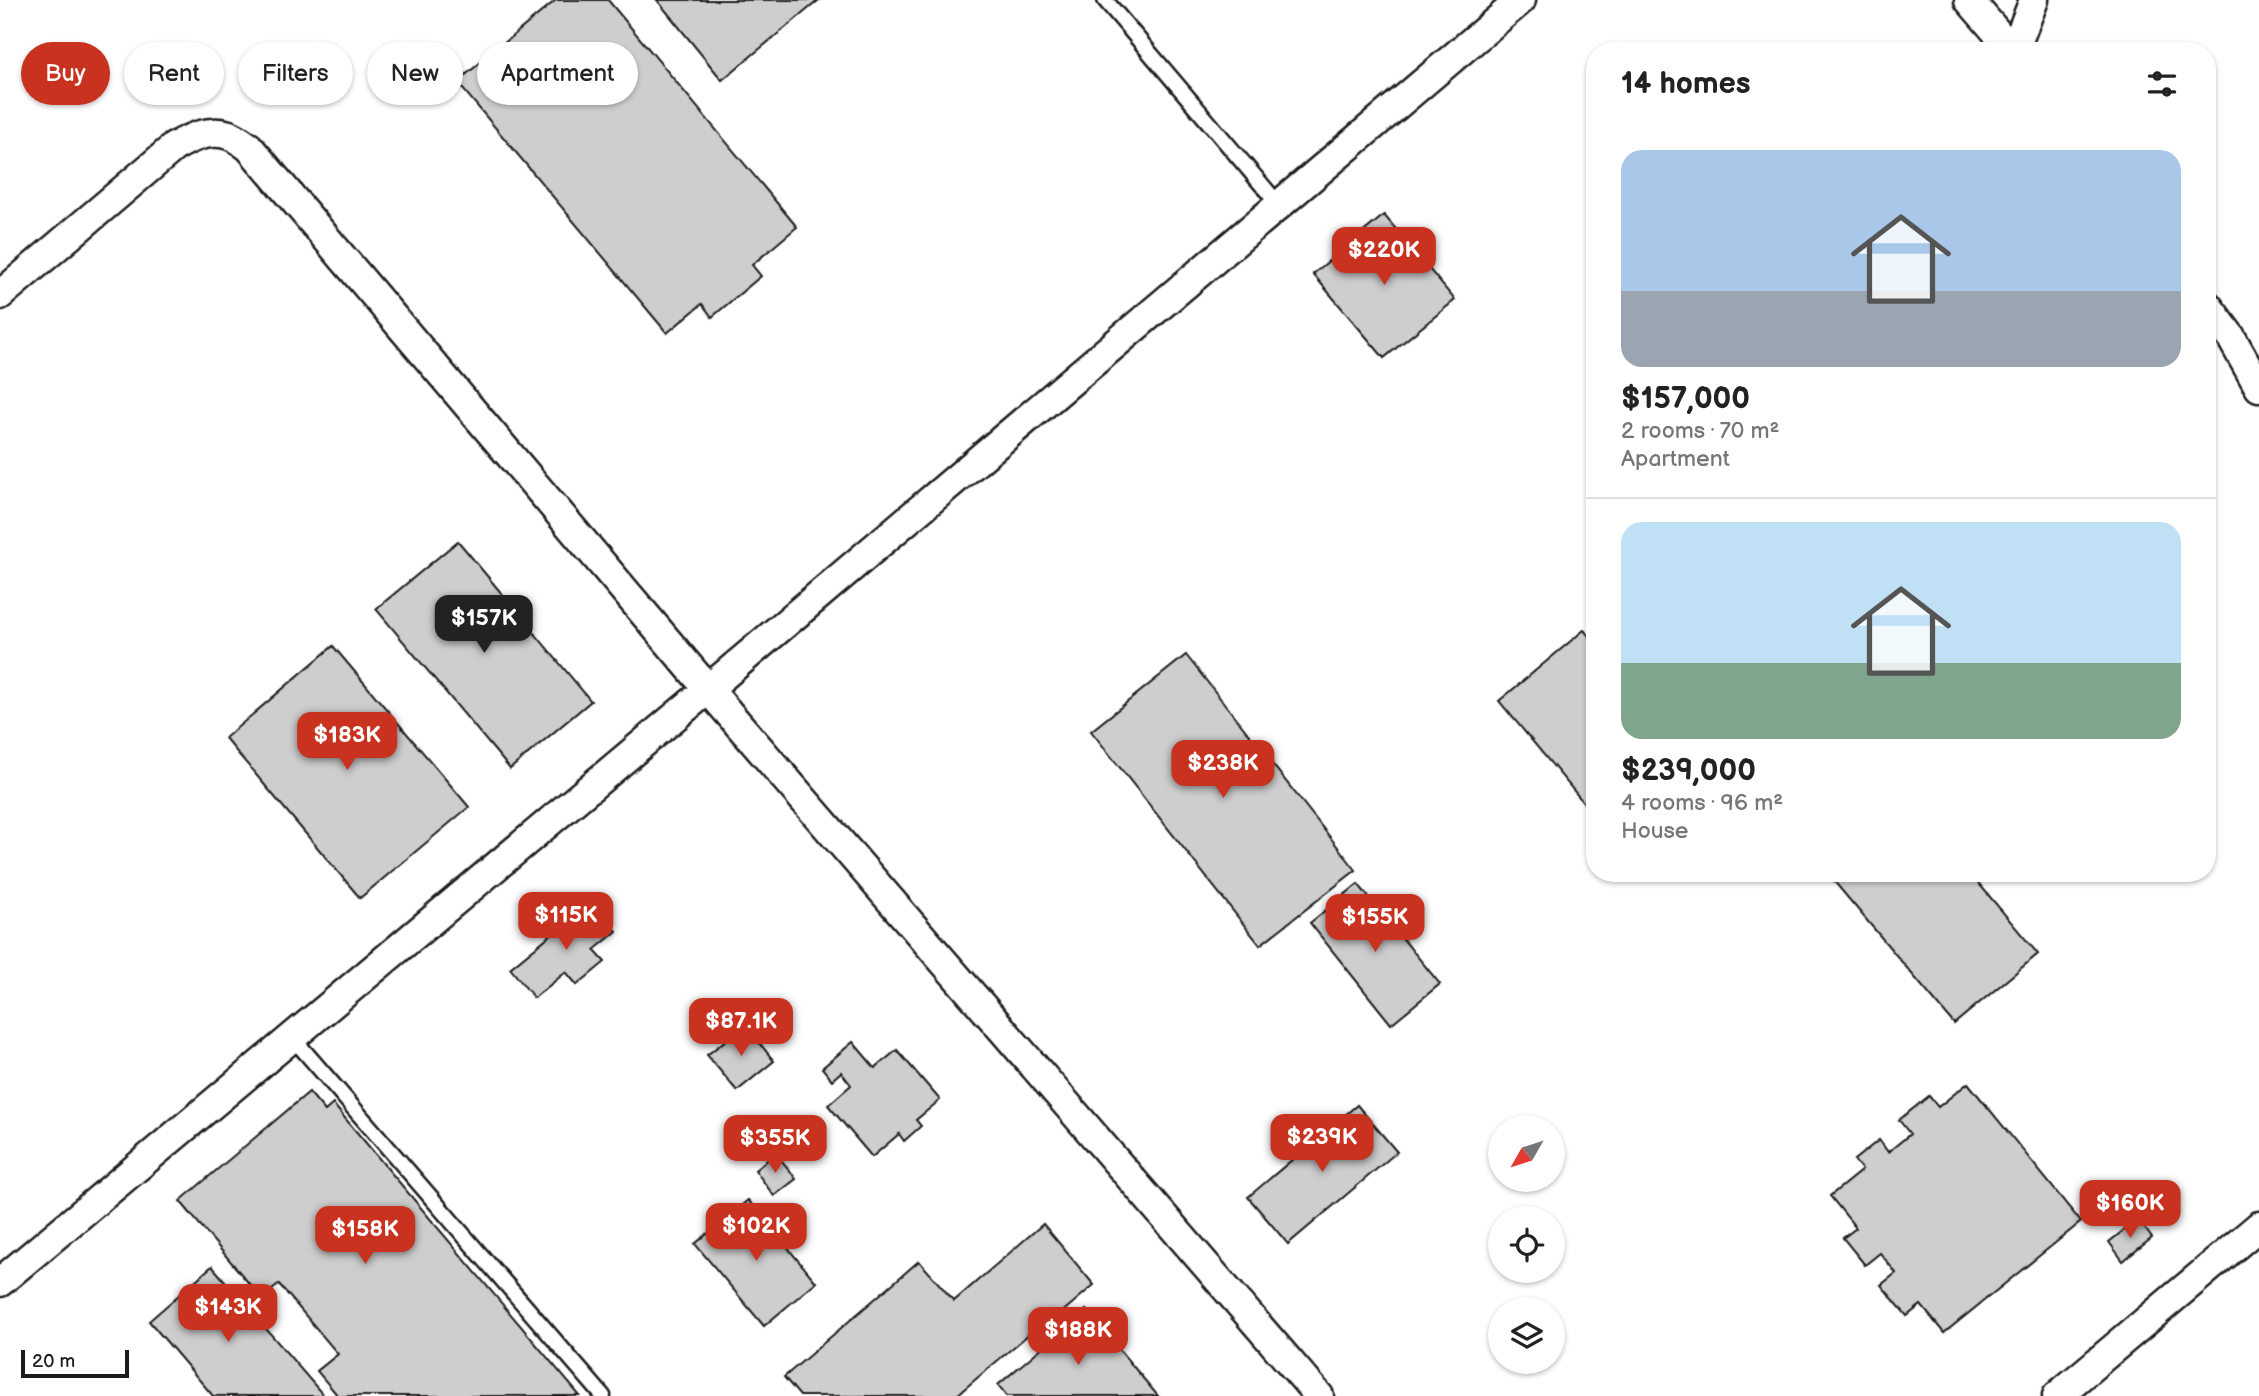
<!DOCTYPE html>
<html lang="en">
<head>
<meta charset="utf-8">
<style>
  :root { --surface:#fff; --page:#f6f6f6; --text:#222; --muted:#767676; --line:#e0e0e0; --accent:#c8321e }
  body { margin:0; font-family:"Balsamiq Sans",sans-serif; background:var(--page); color:var(--text); height:100vh; display:flex; flex-direction:column; font-size:26px; white-space:nowrap }
  * { box-sizing:border-box; margin:0 }
  p { font-size:23px; color:var(--muted) }
  .icon { flex:none; width:38px; height:38px; fill:none; stroke:currentColor; stroke-width:2; stroke-linecap:round; stroke-linejoin:round }
  .map { position:relative; flex:1; overflow:hidden }
  .drawer { position:absolute; left:1586px; top:42px; width:630px; height:840px; display:flex; flex-direction:column; background:var(--surface); border-radius:28px; box-shadow:0 2px 5px #0004 }
  .drawer>* { flex:none }
  .top-card { position:absolute; left:21px; top:42px; width:665px; height:63px; display:flex; gap:14px }
  .needle { width:46px; rotate:231deg }
  .fabs { position:absolute; left:1488px; top:1115px; display:grid; gap:14px }
  .fabs a { display:grid; place-items:center; width:77px; height:77px; border-radius:50%; background:var(--surface); box-shadow:0 2px 5px #0004; font-size:35px }
  .scale { position:absolute; left:21px; bottom:18px; width:108px; box-sizing:border-box; padding-left:7px; border:4px solid #1c1c1c; border-top:0; font-size:19px; line-height:24px; white-space:nowrap; color:#1c1c1c; -webkit-text-stroke:5px #fff; paint-order:stroke }
  .price { position:absolute; translate:-50% -60px; padding:0 16px; border-radius:14px; background:var(--accent); color:#fff; font-size:23px; line-height:46px; filter:drop-shadow(0 2px 4px #0008) }
  .price::after { content:''; position:absolute; left:50%; top:42px; width:21px; height:16px; margin-left:-10px; background:inherit; clip-path:polygon(0 0,100% 0,50% 100%) }
  .price.selected { background:#222; color:#fff }
  ul { padding:0; list-style:none }
  li { display:grid; align-content:center; gap:14px; height:371px; padding:0 35px }
  li+li { border-top:2px solid var(--line) }
  li span { display:grid; place-items:center; height:217px; border-radius:21px; color:#555 }
  li>.icon { margin-inline-start:auto }
  span .icon { width:126px; height:126px; fill:#fffc; stroke-width:1 }
  li b { font-size:30px }
  h2 { display:flex; justify-content:space-between; align-items:center; height:84px; padding:0 35px; font-size:30px }
  .pill { padding:0 24px; border-radius:32px; background:var(--surface); box-shadow:0 2px 5px #0004; font-size:24px; line-height:63px }
  .pill.selected { background:var(--accent); color:#fff }
  .map>svg:first-child { display:block }
</style>
</head>
<body>
<div class="map">
<svg width="2259" height="1396" viewBox="0 0 2259 1396">
  <rect width="100%" height="100%" fill="#fff"/>
  <filter id="ink" filterUnits="userSpaceOnUse"><feTurbulence type="fractalNoise" baseFrequency=".0143" numOctaves="2"/><feDisplacementMap in="SourceGraphic" scale="14" xChannelSelector="R" yChannelSelector="G"/><feConvolveMatrix kernelMatrix="1 2 1 2 8 2 1 2 1" color-interpolation-filters="sRGB"/></filter>
  <g filter="url(#ink)">
    <g fill="#cecece" stroke="#1c1c1c" stroke-width="2">
      <polygon points="556,0 608,0 797,227 752,265 761,276 712,317 702,304 667,333 457,82"/>
      <polygon points="657,0 819,0 722,80"/>
      <polygon points="1384,215 1455,300 1384,358 1313,274"/>
      <polygon points="458,541 591,701 510,769 376,609"/>
      <polygon points="1584,630 1594,642 1594,815 1499,701"/>
      <polygon points="333,646 469,807 360,898 225,738"/>
      <polygon points="1186,655 1356,870 1260,945 1091,731"/>
      <polygon points="1827,873 1970,873 2038,954 1954,1024"/>
      <polygon points="1358,884 1440,984 1391,1024 1310,923"/>
      <polygon points="592,901 617,931 594,950 605,962 577,985 566,972 534,998 510,968"/>
      <polygon points="745,1025 774,1061 737,1091 707,1055"/>
      <polygon points="853,1042 875,1068 897,1050 940,1100 916,1120 921,1126 904,1141 899,1134 872,1157 828,1105 851,1085 841,1072 832,1080 822,1068"/>
      <polygon points="1968,1083 2081,1222 1944,1333 1921,1305 1907,1316 1881,1285 1896,1273 1880,1253 1865,1265 1843,1238 1856,1228 1830,1196 1862,1170 1854,1160 1879,1140 1888,1152 1910,1134 1899,1120 1929,1096 1938,1107"/>
      <polygon points="309,1092 325,1111 333,1104 580,1396 338,1396 317,1371 338,1354 279,1284 262,1299 180,1201"/>
      <polygon points="1357,1105 1397,1152 1288,1244 1248,1197"/>
      <polygon points="776,1153 796,1179 774,1196 755,1170"/>
      <polygon points="748,1200 816,1282 764,1326 695,1244"/>
      <polygon points="2138,1219 2152,1238 2123,1261 2109,1242"/>
      <polygon points="1043,1224 1094,1285 1032,1338 1029,1334 956,1396 800,1396 784,1377 919,1261 954,1301"/>
      <polygon points="212,1266 324,1396 213,1396 149,1321"/>
      <polygon points="1086,1310 1158,1396 1007,1396 998,1385"/>
    </g>
    <g fill="none" stroke-linecap="round" stroke-linejoin="round">
      <defs>
        <g id="lane">
          <polyline points="1105,0 1279,205"/>
          <polyline points="292,1037 603,1396"/>
        </g>
        <g id="street">
          <polyline points="1969,0 2013,51"/>
          <polyline points="2014,51 2034,0"/>
          <path d="M 0,295 L 174,147 C 190,138 210,128 229,135 C 236,137 243,143 249,147 L 708,689 L 1319,1396"/>
          <polyline points="2207,305 2231,337 2259,387"/>
          <polyline points="0,1282 708,689 1521,0"/>
          <polyline points="2057,1396 2259,1226"/>
        </g>
      </defs>
      <use href="#lane" stroke="#1c1c1c" stroke-width="19"/>
      <use href="#street" stroke="#1c1c1c" stroke-width="33"/>
      <use href="#lane" stroke="#fff" stroke-width="14"/>
      <use href="#street" stroke="#fff" stroke-width="28"/>
    </g>
  </g>
</svg>
<div class="fabs">
<a><svg class="needle" viewBox="-14 -14 28 28"><path d="M0-13l5 13h-10z" fill="#e53935"/><path d="M0 13l5-13h-10z" fill="#767676"/></svg></a>
<a><svg class="icon" aria-label="locate" viewBox="0 0 24 24"><circle cx="12" cy="12" r="6"/><path d="M12 2v4M12 18v4M2 12h4M18 12h4"/></svg></a>
<a><svg class="icon" aria-label="layers" viewBox="0 0 24 24"><path d="M12 4l9 5-9 5-9-5zM3 14l9 5 9-5"/></svg></a>
</div>
<div class="scale">20 m</div>
<b class="price" style="left:1384px;top:287px">$220K</b>
<b class="price selected" style="left:484px;top:655px">$157K</b>
<b class="price" style="left:347px;top:772px">$183K</b>
<b class="price" style="left:1223px;top:800px">$238K</b>
<b class="price" style="left:566px;top:952px">$115K</b>
<b class="price" style="left:1375px;top:954px">$155K</b>
<b class="price" style="left:741px;top:1058px">$87.1K</b>
<b class="price" style="left:1322px;top:1174px">$239K</b>
<b class="price" style="left:775px;top:1175px">$355K</b>
<b class="price" style="left:2130px;top:1240px">$160K</b>
<b class="price" style="left:756px;top:1263px">$102K</b>
<b class="price" style="left:365px;top:1266px">$158K</b>
<b class="price" style="left:228px;top:1344px">$143K</b>
<b class="price" style="left:1078px;top:1367px">$188K</b>
<div class="top-card">
<a class="pill selected">Buy</a>
<a class="pill">Rent</a>
<a class="pill">Filters</a>
<a class="pill">New</a>
<a class="pill">Apartment</a>
</div>
<section class="drawer">
<h2>14 homes<svg class="icon" aria-label="filters" viewBox="0 0 24 24"><path d="M4 7h16M4 17h16"/><circle cx="9" cy="7" r="2"/><circle cx="15" cy="17" r="2"/></svg></h2>
<ul>
<li><span style="background:linear-gradient(#a9c7e8 65%,#9aa5b1 0)"><svg class="icon" aria-label="home" viewBox="0 0 24 24"><path d="M3 11l9-7 9 7M6 9v11h12V9"/></svg></span><div><b>$157,000</b><p>2 rooms · 70 m²</p><p>Apartment</p></div></li>
<li><span style="background:linear-gradient(#bfe0f5 65%,#7fa58c 0)"><svg class="icon" aria-label="home" viewBox="0 0 24 24"><path d="M3 11l9-7 9 7M6 9v11h12V9"/></svg></span><div><b>$239,000</b><p>4 rooms · 96 m²</p><p>House</p></div></li>
</ul>
</section>
</div>
</body>
</html>
